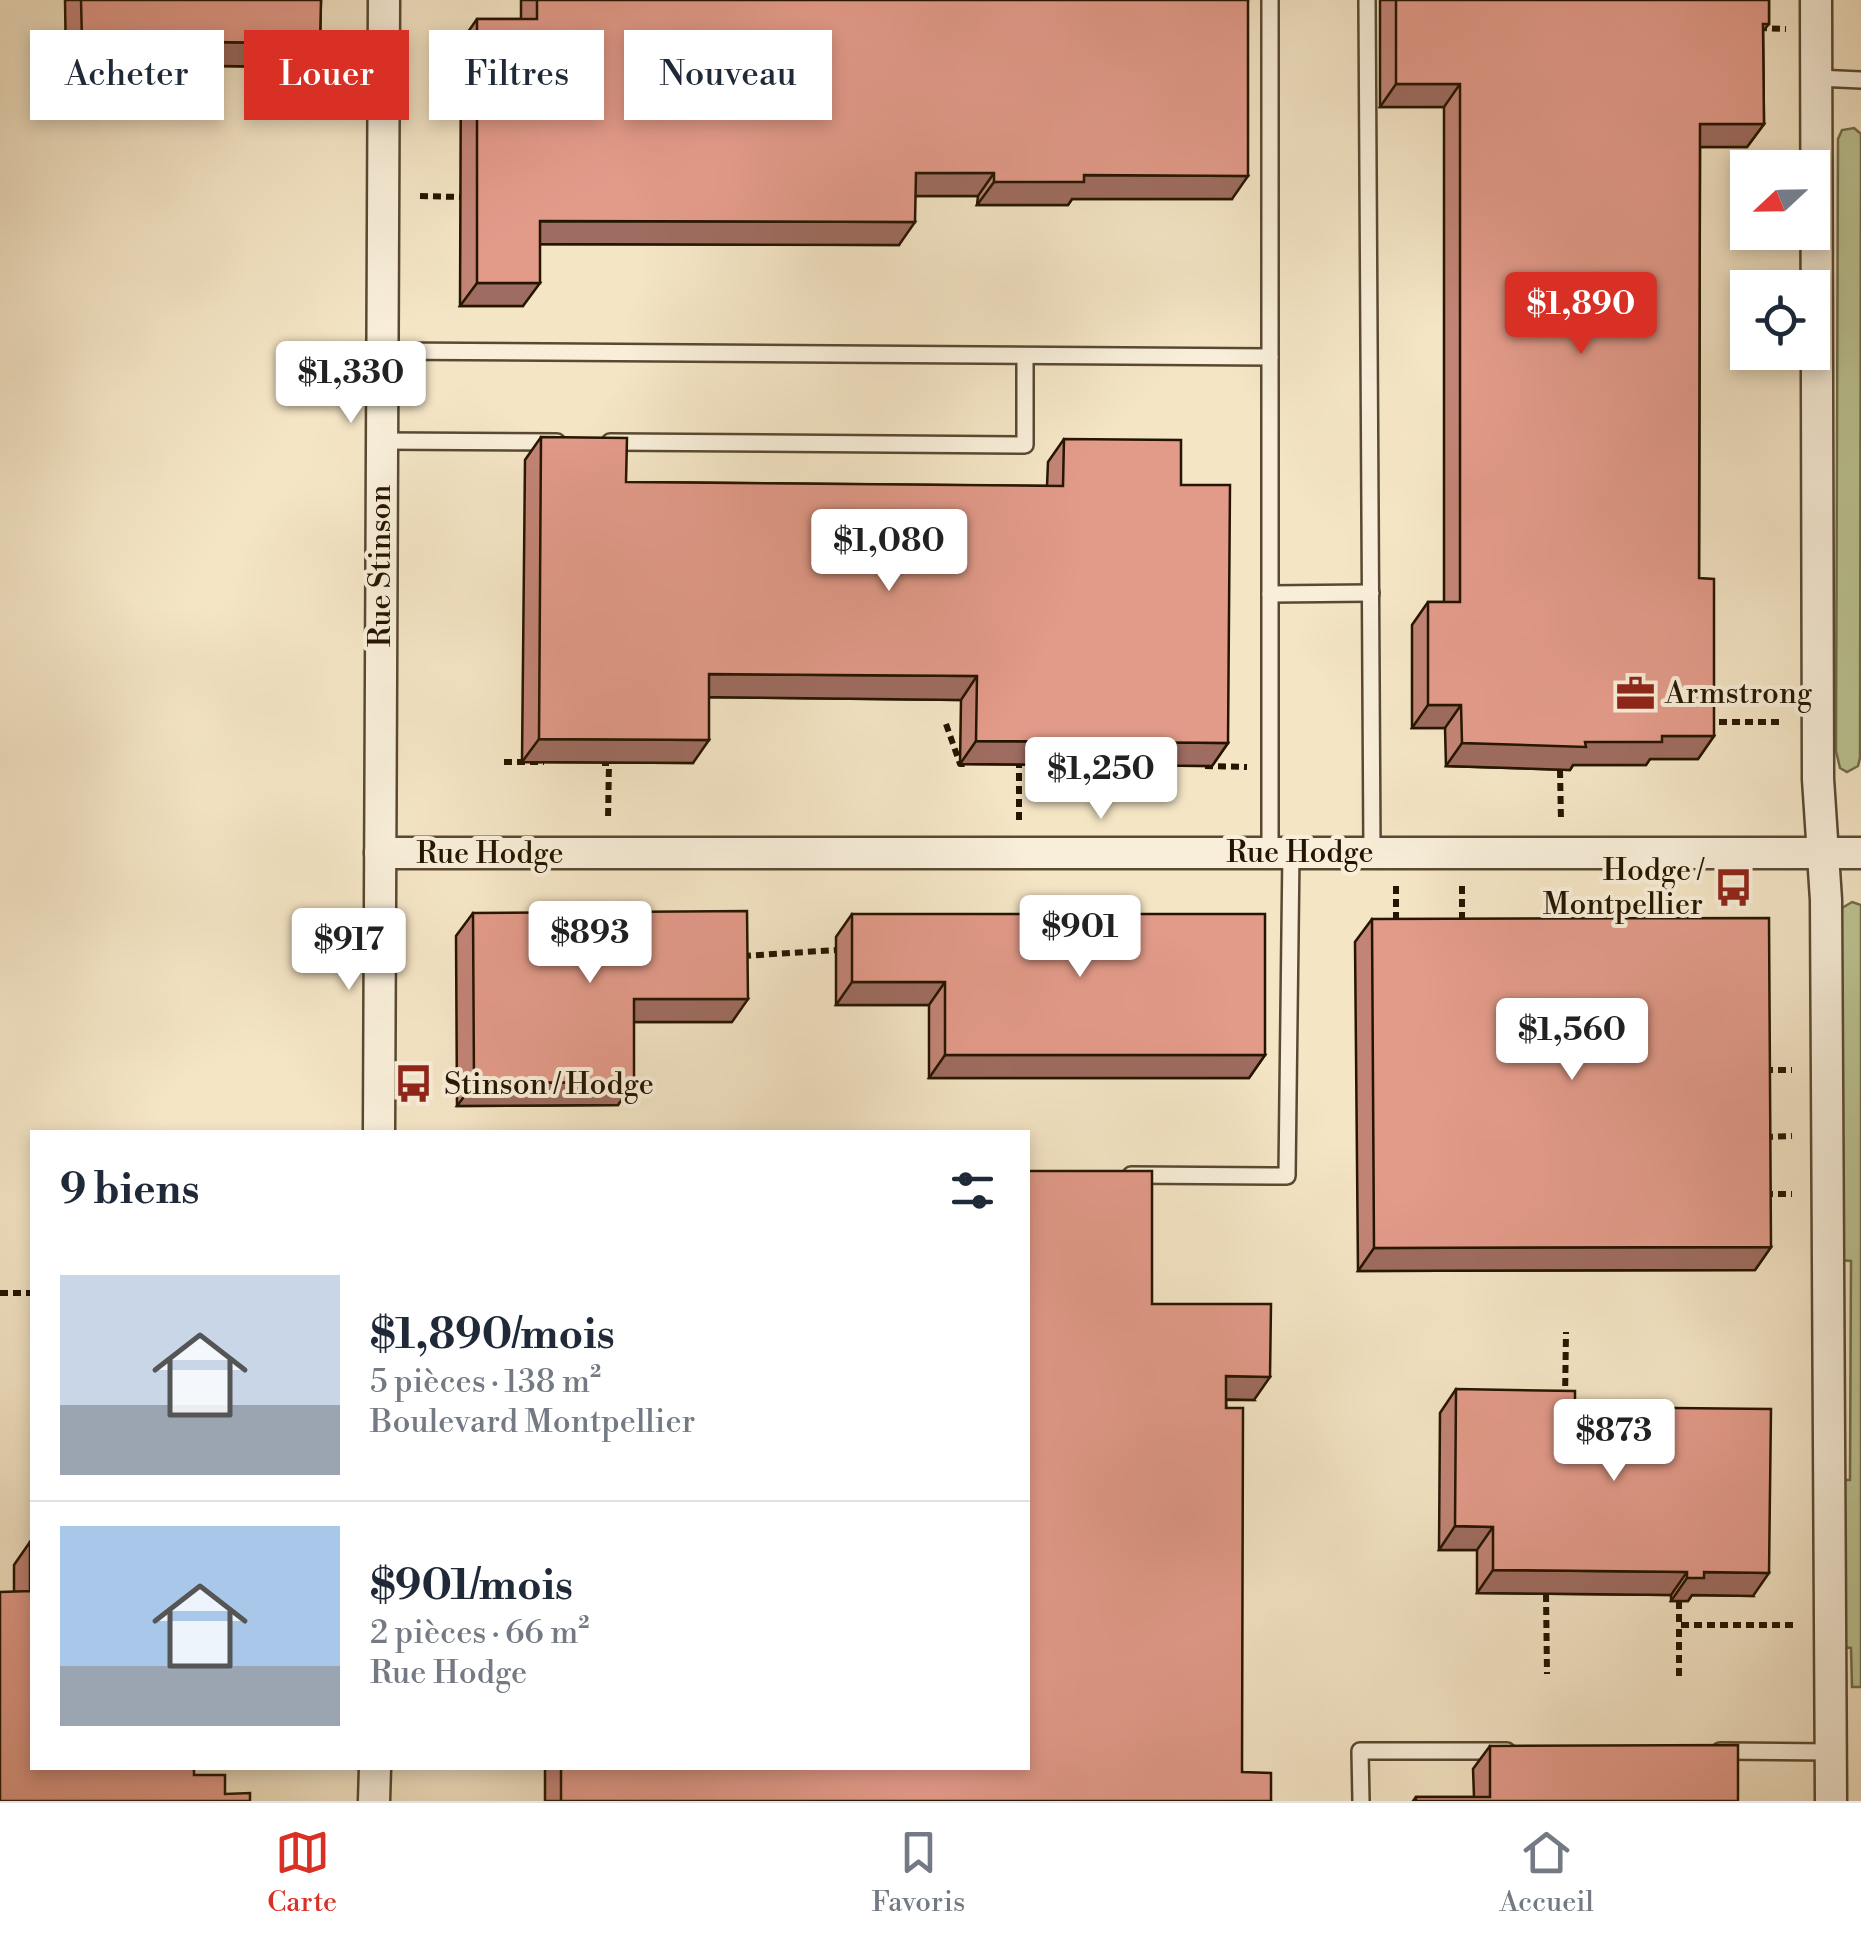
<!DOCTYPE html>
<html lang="fr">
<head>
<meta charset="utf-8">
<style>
  :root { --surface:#fff; --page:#f2f2f3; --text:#1f2937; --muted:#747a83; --line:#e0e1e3; --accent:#d93025 }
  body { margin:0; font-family:"Libre Bodoni",serif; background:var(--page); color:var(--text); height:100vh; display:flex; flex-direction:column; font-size:38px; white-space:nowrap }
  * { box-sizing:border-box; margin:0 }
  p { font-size:32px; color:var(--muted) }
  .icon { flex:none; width:55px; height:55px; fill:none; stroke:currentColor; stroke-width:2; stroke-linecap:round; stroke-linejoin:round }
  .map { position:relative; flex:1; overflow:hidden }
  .drawer { position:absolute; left:30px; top:1130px; width:1000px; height:640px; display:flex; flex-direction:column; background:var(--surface); border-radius:0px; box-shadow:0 5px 15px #0003 }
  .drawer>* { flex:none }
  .hud { position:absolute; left:30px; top:30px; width:1000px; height:90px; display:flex; gap:20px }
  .needle { width:65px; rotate:248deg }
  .fabs { position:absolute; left:1730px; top:150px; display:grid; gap:20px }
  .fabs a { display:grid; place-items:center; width:100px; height:100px; border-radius:0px; background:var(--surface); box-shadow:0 5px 15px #0003; font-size:50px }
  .price { position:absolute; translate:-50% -85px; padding:0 22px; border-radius:10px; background:#fff; color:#222; font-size:32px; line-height:65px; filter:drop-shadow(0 2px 5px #0008) }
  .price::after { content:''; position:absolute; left:50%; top:60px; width:30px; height:22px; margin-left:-15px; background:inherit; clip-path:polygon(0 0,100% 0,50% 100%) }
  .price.active { background:var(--accent); color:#fff }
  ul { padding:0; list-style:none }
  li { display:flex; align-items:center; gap:30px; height:250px; padding:0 30px }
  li+li { border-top:2px solid var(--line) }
  li span { display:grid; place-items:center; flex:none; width:280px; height:200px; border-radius:0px; color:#555 }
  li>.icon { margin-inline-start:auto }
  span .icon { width:120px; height:120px; fill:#fffc; stroke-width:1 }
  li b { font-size:42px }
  h2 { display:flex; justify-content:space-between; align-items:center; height:120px; padding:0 30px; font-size:42px }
  .chip { padding:0 35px; border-radius:0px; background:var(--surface); box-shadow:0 5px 15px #0003; font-size:35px; line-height:90px }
  .chip.active { background:var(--accent); color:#fff }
  .menu { display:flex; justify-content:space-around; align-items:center; height:140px; border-top:2px solid var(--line); background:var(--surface); font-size:28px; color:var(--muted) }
  .menu a { display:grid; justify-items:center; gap:5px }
  .menu .active { color:var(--accent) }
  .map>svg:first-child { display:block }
</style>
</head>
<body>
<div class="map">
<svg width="1861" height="1801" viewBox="0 0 1861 1801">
  <rect width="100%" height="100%" fill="#f4e5c5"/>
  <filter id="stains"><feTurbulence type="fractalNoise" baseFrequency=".002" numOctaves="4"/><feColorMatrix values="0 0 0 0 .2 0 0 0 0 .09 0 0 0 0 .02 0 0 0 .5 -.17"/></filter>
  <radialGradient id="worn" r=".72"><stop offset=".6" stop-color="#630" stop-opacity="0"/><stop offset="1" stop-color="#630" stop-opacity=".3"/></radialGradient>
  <g fill="#bcc494" stroke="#706c4a" stroke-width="2.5">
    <polygon points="1854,128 1861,134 1860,758 1858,766 1847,772 1840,768 1836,751 1838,139 1842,130"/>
    <polygon points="1852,902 1861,905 1861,1687 1852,1687 1851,1648 1841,1647 1841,1480 1850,1480 1851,1261 1840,1260 1839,917 1842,908"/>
  </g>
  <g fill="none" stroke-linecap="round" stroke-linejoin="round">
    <defs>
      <g id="lane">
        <polyline points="1270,0 1270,852"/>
        <polyline points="1367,0 1372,852"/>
        <polyline points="1817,78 1861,80"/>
        <polyline points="381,351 1270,357"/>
        <polyline points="381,441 557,442"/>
        <polyline points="610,442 1025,445 1025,356"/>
        <polyline points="1270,594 1371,593"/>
        <polyline points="1131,1175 1287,1176 1291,852"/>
        <polyline points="1720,1751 1830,1752"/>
        <polyline points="1361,1801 1360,1751 1507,1751"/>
      </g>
      <g id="street">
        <polyline points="1816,0 1818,779 1826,900 1831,1801"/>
        <polyline points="380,853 1861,853"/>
        <polyline points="379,1132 384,0"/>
        <polyline points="374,1801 375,1768"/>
      </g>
    </defs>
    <use href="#lane" stroke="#594931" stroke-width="20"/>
    <use href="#street" stroke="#594931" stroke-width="35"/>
    <g stroke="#251500" stroke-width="6" stroke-dasharray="8 5" stroke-linecap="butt">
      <polyline points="1759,28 1786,29"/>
      <polyline points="420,196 460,197"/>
      <polyline points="1706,722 1780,722"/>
      <polyline points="946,724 960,764 967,764"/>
      <polyline points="504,762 544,762"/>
      <polyline points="602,763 609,763 608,819"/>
      <polyline points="1205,766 1247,767"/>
      <polyline points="1560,770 1561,821"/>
      <polyline points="1019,820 1019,764"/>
      <polyline points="1396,886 1396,926"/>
      <polyline points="1462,886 1462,925"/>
      <polyline points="1664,925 1665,887"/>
      <polyline points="743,956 836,950"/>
      <polyline points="1765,1070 1792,1070"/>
      <polyline points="1765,1137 1792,1136"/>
      <polyline points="1765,1194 1792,1194"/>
      <polyline points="0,1293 32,1293"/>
      <polyline points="1565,1399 1566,1332"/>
      <polyline points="1546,1594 1547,1674"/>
      <polyline points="1679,1601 1679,1625 1794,1625"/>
      <polyline points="1679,1676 1679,1625"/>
    </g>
    <use href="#lane" stroke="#f8eed9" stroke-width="15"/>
    <use href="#street" stroke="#f8eed9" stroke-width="30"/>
  </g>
  <g fill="#c28476" stroke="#251500" stroke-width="2.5">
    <polygon points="65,0 321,0 320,43 304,67 66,64"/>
    <polygon points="521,0 1248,0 1232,199 1072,199 1068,205 977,205 978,196 915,196 899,245 540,244 523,306 460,306 461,42 477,19 521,19"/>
    <polygon points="1380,0 1769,0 1769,24 1763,31 1764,124 1747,147 1700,147 1699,578 1714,736 1698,759 1650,759 1646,765 1573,765 1570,770 1446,766 1445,728 1412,728 1412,625 1428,602 1444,602 1444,107 1380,107"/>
    <polygon points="541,437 626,482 1047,486 1048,462 1064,439 1181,485 1228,743 1212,766 960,764 961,700 709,697 693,763 522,762 525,460"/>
    <polygon points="473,913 732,1022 634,1022 618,1105 457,1106 456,936"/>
    <polygon points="852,914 1265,1055 1249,1078 929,1078 929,1005 836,1005 836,937"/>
    <polygon points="1372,919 1771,1247 1755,1270 1358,1271 1355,942"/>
    <polygon points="1152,1304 1254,1400 1226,1400 1242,1772 1271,1801 545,1801 545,1768 1028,1768"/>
    <polygon points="1456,1389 1575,1407 1753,1596 1692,1595 1688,1601 1671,1601 1671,1595 1477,1593 1477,1550 1439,1550 1440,1413"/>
    <polygon points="30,1542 194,1775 225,1794 0,1801 14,1591 14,1565"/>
    <polygon points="1490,1746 1738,1801 1413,1801 1416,1797 1474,1797 1473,1769"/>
  </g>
  <g fill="#9e6c60" stroke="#251500" stroke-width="2.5">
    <polygon points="82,41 320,43 304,67 66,64"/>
    <polygon points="1396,84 1460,84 1444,107 1380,107"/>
    <polygon points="1700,124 1764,124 1747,147 1684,147"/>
    <polygon points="916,173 994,173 978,196 899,196"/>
    <polygon points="1084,175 1248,176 1232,199 1072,199 1068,205 977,205 994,182"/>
    <polygon points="540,221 915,222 899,245 524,244"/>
    <polygon points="477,283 540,283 523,306 460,306"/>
    <polygon points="709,674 977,676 961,700 693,697"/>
    <polygon points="1428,705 1461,705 1445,728 1412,728"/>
    <polygon points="1662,736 1714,736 1698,759 1650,759 1646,765 1573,765 1570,770 1446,766 1462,743 1585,742"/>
    <polygon points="539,739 709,740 693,763 522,762"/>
    <polygon points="976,741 1228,743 1212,766 960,764"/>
    <polygon points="852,982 945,982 929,1005 836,1005"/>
    <polygon points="634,999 748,999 732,1022 618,1022"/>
    <polygon points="945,1055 1265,1055 1249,1078 929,1078"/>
    <polygon points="634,1082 618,1105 457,1106 474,1083"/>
    <polygon points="1771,1247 1755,1270 1358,1271 1374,1248"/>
    <polygon points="1226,1376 1270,1377 1254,1400 1210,1399"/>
    <polygon points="1455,1526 1493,1527 1477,1550 1439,1550"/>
    <polygon points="1493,1570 1687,1572 1671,1595 1477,1593"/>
    <polygon points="1704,1572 1769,1573 1753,1596 1692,1595 1688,1601 1671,1601 1687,1578"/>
  </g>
  <g fill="#e29a89" stroke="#251500" stroke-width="2.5">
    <polygon points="81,0 321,0 320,43 82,41"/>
    <polygon points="537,0 1248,0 1248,176 1084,175 1084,182 994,182 994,173 916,173 915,222 540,221 540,283 477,283 477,19 537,19"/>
    <polygon points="1396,0 1769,0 1769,24 1763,24 1764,124 1700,124 1699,578 1714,579 1714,736 1662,736 1662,742 1585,742 1586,747 1462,743 1461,705 1428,705 1428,602 1460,602 1460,84 1396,84"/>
    <polygon points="541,437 627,438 626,482 1063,486 1064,439 1181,440 1181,485 1230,485 1228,743 976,741 977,676 709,674 709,740 539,739"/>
    <polygon points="747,911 748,999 634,999 634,1082 474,1083 473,913"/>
    <polygon points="852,914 1265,914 1265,1055 945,1055 945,982 852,982"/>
    <polygon points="1769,918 1771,1247 1374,1248 1372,919"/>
    <polygon points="1028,1171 1152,1171 1152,1304 1271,1304 1270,1377 1226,1376 1226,1408 1243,1408 1242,1772 1271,1773 1271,1801 561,1801 561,1768 1028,1768"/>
    <polygon points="1456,1389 1575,1391 1575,1407 1771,1409 1769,1573 1704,1572 1704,1578 1687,1578 1687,1572 1493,1570 1493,1527 1455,1526"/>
    <polygon points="30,1542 32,1542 32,1768 194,1768 194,1775 225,1775 225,1794 250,1793 250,1801 0,1801 0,1592 30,1591"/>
    <polygon points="1738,1745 1738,1801 1416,1801 1416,1797 1490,1797 1490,1746"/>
  </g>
  <defs>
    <symbol id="office-bare" viewBox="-9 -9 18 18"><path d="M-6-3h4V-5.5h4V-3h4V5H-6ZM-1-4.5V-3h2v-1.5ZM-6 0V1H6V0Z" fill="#8f2418" stroke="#f8eed9" stroke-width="2.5" paint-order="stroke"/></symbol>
    <symbol id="bus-bare" viewBox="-9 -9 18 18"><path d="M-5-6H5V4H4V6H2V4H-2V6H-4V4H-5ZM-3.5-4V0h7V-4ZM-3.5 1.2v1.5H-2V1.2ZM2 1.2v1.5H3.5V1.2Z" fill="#8f2418" stroke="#f8eed9" stroke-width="2.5" paint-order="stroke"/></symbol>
  </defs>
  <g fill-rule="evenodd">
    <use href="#office-bare" x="1608" y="666" width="55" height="55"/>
    <use href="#bus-bare" x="1706" y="860" width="55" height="55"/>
    <use href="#bus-bare" x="386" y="1056" width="55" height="55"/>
  </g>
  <g text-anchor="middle" stroke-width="8" stroke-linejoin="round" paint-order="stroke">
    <g font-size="30" fill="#251500" stroke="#f8eed9">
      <text transform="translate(380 566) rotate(-90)" y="10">Rue Stinson</text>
      <text x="1300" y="862">Rue Hodge</text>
      <text x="490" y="863">Rue Hodge</text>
    </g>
    <g font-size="30" fill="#251500" stroke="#f8eed9" text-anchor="start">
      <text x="1665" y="703">Armstrong</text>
      <text x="1703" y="880" text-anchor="end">Hodge /<tspan x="1703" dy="34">Montpellier</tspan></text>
      <text x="444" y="1094">Stinson / Hodge</text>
    </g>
  </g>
  <rect width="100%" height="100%" filter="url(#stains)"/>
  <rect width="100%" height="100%" fill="url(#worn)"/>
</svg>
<div class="fabs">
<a><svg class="needle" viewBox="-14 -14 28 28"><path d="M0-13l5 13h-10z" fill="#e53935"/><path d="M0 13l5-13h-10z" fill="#747a83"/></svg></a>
<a><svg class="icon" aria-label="locate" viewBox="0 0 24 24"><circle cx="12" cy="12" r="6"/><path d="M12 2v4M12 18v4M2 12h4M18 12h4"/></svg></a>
</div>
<b class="price active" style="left:1581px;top:357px">$1,890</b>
<b class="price" style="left:351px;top:426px">$1,330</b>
<b class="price" style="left:889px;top:594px">$1,080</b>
<b class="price" style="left:1101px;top:822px">$1,250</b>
<b class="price" style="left:1080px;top:980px">$901</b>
<b class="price" style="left:590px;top:986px">$893</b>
<b class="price" style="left:349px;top:993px">$917</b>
<b class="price" style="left:1572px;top:1083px">$1,560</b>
<b class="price" style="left:1614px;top:1484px">$873</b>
<div class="hud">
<a class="chip">Acheter</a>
<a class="chip active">Louer</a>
<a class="chip">Filtres</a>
<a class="chip">Nouveau</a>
</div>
<section class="drawer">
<h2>9 biens<svg class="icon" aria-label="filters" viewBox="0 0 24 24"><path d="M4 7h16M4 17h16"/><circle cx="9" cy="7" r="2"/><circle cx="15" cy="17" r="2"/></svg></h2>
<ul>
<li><span style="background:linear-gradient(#c9d6e8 65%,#9aa5b1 0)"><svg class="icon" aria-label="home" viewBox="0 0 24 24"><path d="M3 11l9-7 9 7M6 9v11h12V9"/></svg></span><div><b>$1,890/mois</b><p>5 pièces · 138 m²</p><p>Boulevard Montpellier</p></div></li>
<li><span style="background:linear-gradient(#a9c7e8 70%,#9aa5b1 0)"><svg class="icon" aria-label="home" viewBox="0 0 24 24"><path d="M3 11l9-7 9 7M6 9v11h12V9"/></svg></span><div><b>$901/mois</b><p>2 pièces · 66 m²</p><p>Rue Hodge</p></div></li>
</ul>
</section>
</div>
<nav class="menu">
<a class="active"><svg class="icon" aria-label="map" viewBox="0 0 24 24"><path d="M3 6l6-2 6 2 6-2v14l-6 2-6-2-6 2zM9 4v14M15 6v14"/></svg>Carte</a>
<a><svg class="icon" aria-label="saved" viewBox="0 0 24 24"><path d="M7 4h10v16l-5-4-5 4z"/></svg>Favoris</a>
<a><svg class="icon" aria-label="home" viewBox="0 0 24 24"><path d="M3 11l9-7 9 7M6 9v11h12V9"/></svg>Accueil</a>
</nav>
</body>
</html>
